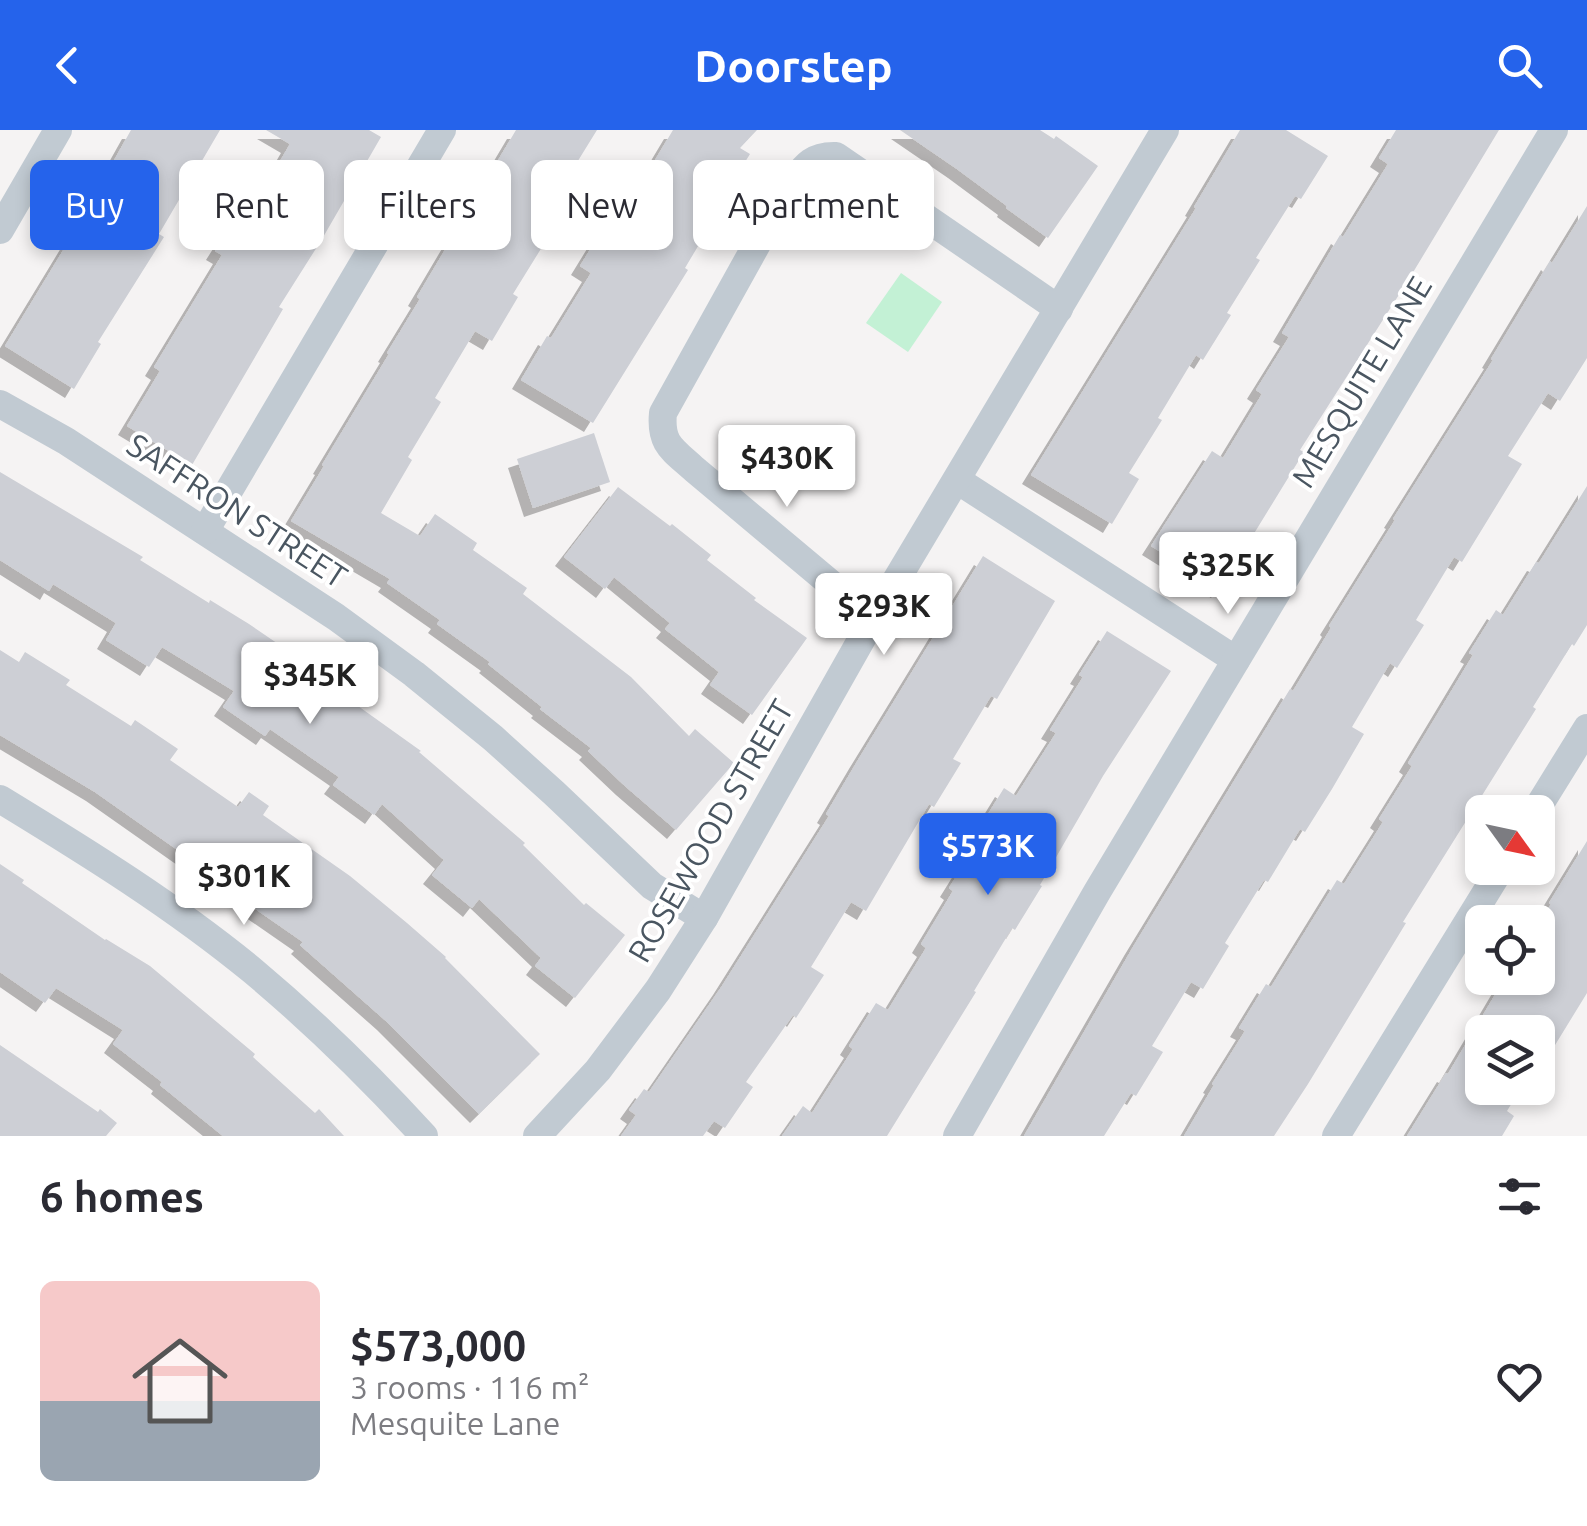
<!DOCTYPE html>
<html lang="en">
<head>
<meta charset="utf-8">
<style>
  :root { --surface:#fff; --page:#f2f2f3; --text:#2b2b33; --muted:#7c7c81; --line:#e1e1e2; --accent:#2563eb }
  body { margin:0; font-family:Ubuntu,sans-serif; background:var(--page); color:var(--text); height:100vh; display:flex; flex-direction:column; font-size:38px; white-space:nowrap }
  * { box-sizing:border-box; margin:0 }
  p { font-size:32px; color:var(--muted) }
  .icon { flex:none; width:55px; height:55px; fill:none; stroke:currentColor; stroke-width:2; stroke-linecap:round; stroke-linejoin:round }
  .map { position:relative; height:1006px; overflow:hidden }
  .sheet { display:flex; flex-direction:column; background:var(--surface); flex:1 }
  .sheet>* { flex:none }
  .hud { position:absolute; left:30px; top:30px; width:1000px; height:90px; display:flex; gap:20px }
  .needle { width:65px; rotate:123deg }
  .controls { position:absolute; left:1465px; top:665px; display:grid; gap:20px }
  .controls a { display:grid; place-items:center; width:90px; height:90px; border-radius:15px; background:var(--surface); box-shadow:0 5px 15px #0003; font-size:50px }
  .price { position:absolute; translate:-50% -85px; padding:0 22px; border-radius:10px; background:#fff; color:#222; font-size:32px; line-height:65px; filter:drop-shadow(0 2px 5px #0008) }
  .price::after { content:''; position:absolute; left:50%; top:60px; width:30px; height:22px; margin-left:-15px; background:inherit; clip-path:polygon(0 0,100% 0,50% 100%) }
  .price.active { background:var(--accent); color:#fff }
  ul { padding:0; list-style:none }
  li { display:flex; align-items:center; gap:30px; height:250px; padding:0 40px }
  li+li { border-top:2px solid var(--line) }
  li span { display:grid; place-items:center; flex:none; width:280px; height:200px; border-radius:15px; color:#555 }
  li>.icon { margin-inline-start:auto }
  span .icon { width:120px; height:120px; fill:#fffc; stroke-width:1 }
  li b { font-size:42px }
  h2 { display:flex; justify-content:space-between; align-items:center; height:120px; padding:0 40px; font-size:42px }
  .tag { padding:0 35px; border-radius:15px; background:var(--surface); box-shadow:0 5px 15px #0003; font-size:35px; line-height:90px }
  .tag.active { background:var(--accent); color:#fff }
  header { display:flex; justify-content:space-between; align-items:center; height:130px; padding:0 40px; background:var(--accent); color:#fff; font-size:45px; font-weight:700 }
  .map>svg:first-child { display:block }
</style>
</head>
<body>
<header><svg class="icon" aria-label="back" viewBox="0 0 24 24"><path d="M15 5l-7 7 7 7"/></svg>Doorstep<svg class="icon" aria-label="search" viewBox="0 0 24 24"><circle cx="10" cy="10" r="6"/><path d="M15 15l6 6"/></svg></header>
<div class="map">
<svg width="1587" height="1006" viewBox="0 0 1587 1006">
  <defs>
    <filter id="shadow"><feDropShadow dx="-9" dy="9" stdDeviation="0" flood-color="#0004"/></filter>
  </defs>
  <rect width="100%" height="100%" fill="#f5f3f3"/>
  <polygon fill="#c3f1d5" points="901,143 942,172 908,222 866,193"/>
  <g fill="#cdcfd5" filter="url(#shadow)">
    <polygon points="131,0 220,0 159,104 164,107 98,212 101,214 74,259 5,216 70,109"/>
    <polygon points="266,0 369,0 381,7 322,109 279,177 283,179 192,335 127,296 160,241 154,237 222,125 215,121 242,78 250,83 290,14"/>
    <polygon points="516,0 597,0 568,47 576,52 543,107 547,109 513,164 518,167 492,211 475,201 435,268 441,272 408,327 412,330 381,383 420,406 435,384 477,413 473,420 527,458 523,464 631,547 689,606 695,599 734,633 676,700 625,656 588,621 591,618 540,579 542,577 488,534 490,532 437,494 440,490 387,453 390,449 291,391 324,336 322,335 389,224 387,223 420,169 417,167"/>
    <polygon points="673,0 757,0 740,18 750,24 716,79 719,81 685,138 688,140 593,293 521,250 547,206 551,208 591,143 580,136 607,92 615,97"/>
    <polygon points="900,0 1040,0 1054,9 1056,6 1098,36 1048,108 1006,78 1007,76 957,39"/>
    <polygon points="1240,0 1286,0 1328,26 1301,69 1295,66 1256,128 1260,130 1227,183 1231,185 1203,230 1196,225 1158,288 1162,290 1129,343 1139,349 1112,394 1031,345 1196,78 1194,77"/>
    <polygon points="1396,0 1499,0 1409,149 1300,320 1304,322 1220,459 1151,416 1212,321 1223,328 1262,264 1256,260 1289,207 1282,203 1340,105 1343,107 1388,34 1379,28"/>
    <polygon points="1587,76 1587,228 1560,271 1548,263 1508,326 1522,334 1462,432 1454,427 1416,490 1424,495 1397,538 1390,533 1352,597 1364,604 1332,659 1305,702 1300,699 1268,752 1264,750 1225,813 1229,816 1203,859 1191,852 1152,916 1163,922 1136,966 1131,963 1104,1006 1024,1006 1133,817 1290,559 1293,561 1331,498 1329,496 1395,390 1393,389 1493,230 1491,229 1550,131 1552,133"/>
    <polygon points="594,303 610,352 533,378 517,329"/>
    <polygon points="0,342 143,427 140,430 209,473 210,470 249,494 312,537 309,541 421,621 419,622 525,713 523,715 584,775 586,773 625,805 575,868 535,836 541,828 479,769 472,778 432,745 444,730 382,674 374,685 333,655 339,647 270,599 265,606 223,577 234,561 162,517 149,537 106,510 116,493 53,454 49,461 0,430"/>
    <polygon points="1587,356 1587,495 1574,516 1572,514 1533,577 1536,579 1403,792 1406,793 1308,954 1274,1006 1184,1006 1214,955 1212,954 1245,901 1239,898 1266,854 1271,857 1337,750 1344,754 1383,692 1379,689 1412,636 1408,633 1473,525 1469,523 1496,480 1503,485 1536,432 1539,433"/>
    <polygon points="618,357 670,396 672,394 711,425 707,430 756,468 754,470 807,508 752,585 710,555 719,542 665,499 670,493 614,447 605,459 564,427"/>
    <polygon points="983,426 1055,471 997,569 991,566 953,629 961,633 934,677 929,674 866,781 851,772 811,837 824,845 796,888 793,885 746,952 753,957 725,998 714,991 703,1006 621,1006 636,985 629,980 644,959 649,962 722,856 829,686 826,684 858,630"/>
    <polygon points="1107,501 1171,541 1103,646 1040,755 1042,756 1015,800 1012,798 974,861 976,862 887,1006 782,1006 803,976 812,983 853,919 849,916 876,873 888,880 926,818 921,814 953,761 949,758 982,705 977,702 1004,658 1016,666 1056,603 1050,600 1083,547 1079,545"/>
    <polygon points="0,520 19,532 25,522 70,550 66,555 131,596 135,590 178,619 170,630 238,677 249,662 269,676 263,685 350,746 407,793 446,827 445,828 540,924 479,984 386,891 300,815 303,812 251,776 253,773 95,662 0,605"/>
    <polygon points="1587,711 1587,863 1552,920 1538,911 1538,902 1482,902 1482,958 1521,958 1507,981 1514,986 1502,1006 1407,1006 1446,943 1448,944 1505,848 1538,848 1538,796 1551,774 1549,773"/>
    <polygon points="0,734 24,750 22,753 105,810 106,809 150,836 255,924 253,927 315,983 319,979 344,1006 223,1006 160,955 162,952 113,914 123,900 56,858 45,873 0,842"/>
    <polygon points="0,915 98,982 100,979 117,993 106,1006 0,1006"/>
  </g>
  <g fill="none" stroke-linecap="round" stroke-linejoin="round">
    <g stroke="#c1cad2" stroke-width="28">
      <polyline points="0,100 58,0"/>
      <polyline points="0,274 66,311 336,487 414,544 493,608 554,663 652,756 704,788"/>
      <polyline points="957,350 1236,530"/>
      <polyline points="205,401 442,0"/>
      <path d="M 873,489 L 694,339 C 672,319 660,314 663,283 L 787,60 C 803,40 808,25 836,26 L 1059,179"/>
      <path d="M 0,669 C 87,722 174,776 253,841 C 314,892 371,948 424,1006"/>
      <polyline points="1535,682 1587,598"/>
      <polyline points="537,1006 598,940 658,860 704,788 873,489 1165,0"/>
      <polyline points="957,1006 1097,762 1554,0"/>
      <polyline points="1336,1006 1501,738"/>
    </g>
  </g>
  <g text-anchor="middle" stroke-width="8" stroke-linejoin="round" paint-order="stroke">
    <g font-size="32" fill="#4a5661" stroke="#fff">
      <text transform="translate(1362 252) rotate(-59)" y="11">MESQUITE LANE</text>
      <text transform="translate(237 381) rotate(33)" y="11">SAFFRON STREET</text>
      <text transform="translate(711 701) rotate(-60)" y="11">ROSEWOOD STREET</text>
    </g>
  </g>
</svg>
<div class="controls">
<a><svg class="needle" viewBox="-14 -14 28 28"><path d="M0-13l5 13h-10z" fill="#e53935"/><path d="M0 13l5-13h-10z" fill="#7c7c81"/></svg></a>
<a><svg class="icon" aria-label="locate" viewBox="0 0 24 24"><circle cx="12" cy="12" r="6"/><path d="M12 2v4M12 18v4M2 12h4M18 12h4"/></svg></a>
<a><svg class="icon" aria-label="layers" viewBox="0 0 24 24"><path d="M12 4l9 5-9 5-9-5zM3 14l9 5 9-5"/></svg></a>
</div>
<b class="price" style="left:787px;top:380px">$430K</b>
<b class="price" style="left:1228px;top:487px">$325K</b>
<b class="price" style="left:884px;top:528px">$293K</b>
<b class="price" style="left:310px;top:597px">$345K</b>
<b class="price active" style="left:988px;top:768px">$573K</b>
<b class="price" style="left:244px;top:798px">$301K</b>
<div class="hud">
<a class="tag active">Buy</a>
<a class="tag">Rent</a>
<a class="tag">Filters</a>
<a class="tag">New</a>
<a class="tag">Apartment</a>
</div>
</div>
<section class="sheet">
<h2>6 homes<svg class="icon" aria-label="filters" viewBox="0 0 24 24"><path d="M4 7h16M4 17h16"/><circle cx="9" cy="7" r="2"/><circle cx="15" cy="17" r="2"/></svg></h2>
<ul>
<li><span style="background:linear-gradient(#f6c9c9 60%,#9aa5b1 0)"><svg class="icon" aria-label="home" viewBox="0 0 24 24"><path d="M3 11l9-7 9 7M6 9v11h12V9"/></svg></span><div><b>$573,000</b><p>3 rooms · 116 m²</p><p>Mesquite Lane</p></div><svg class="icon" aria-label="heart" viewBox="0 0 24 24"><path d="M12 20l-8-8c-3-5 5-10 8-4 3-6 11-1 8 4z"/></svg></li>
</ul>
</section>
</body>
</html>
